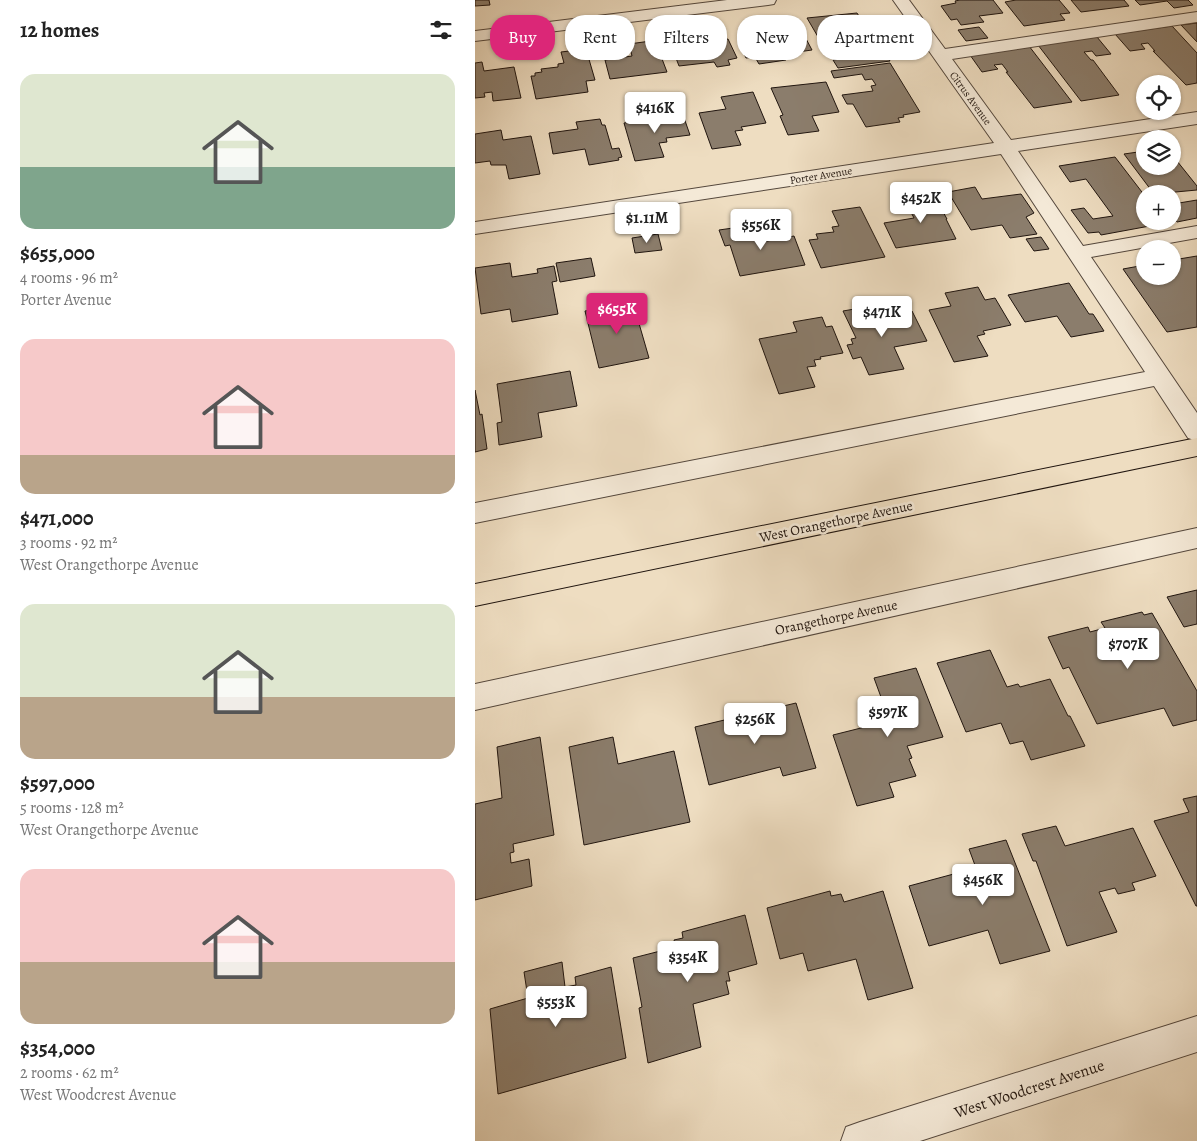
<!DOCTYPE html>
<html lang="en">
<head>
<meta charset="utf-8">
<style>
  :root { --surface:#fff; --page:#f2f2f2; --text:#222; --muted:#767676; --accent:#db2777 }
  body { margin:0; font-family:Alegreya,serif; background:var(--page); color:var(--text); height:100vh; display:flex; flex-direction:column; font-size:19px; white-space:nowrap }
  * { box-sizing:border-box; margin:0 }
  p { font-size:16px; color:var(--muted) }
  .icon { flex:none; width:28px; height:28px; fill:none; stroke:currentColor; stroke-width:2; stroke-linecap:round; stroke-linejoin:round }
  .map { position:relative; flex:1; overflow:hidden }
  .details { display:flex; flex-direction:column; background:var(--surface); width:475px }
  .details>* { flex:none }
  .hud { position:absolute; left:15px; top:15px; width:475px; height:45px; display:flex; gap:10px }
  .controls { position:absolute; left:661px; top:75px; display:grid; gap:10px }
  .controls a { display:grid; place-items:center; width:45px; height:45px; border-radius:50%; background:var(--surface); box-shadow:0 1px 4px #0004; font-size:25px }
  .price { position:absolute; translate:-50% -42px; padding:0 11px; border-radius:5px; background:#fff; color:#222; font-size:16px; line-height:32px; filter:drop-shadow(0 1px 2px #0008) }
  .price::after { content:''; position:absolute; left:50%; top:30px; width:15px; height:11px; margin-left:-8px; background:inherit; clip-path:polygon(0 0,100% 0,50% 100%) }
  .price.on { background:var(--accent); color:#fff }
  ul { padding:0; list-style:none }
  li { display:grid; align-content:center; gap:10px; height:265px; padding:0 20px }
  li span { display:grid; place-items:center; height:155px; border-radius:15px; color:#555 }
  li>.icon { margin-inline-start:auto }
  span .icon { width:90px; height:90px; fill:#fffc; stroke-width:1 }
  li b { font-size:21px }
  h2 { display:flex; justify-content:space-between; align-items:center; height:60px; padding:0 20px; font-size:21px }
  .pill { padding:0 18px; border-radius:20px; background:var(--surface); box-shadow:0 1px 4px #0004; font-size:18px; line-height:45px }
  .pill.on { background:var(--accent); color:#fff }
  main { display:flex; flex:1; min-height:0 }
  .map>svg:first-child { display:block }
</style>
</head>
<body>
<main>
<section class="details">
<h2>12 homes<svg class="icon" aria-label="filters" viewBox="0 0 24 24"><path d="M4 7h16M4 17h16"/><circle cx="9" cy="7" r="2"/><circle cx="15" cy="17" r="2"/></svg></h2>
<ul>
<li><span style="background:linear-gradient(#dfe7d0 60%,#7fa58c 0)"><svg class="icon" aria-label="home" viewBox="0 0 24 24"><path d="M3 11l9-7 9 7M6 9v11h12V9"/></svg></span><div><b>$655,000</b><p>4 rooms · 96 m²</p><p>Porter Avenue</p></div></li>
<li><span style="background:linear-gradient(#f6c9c9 75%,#b9a48a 0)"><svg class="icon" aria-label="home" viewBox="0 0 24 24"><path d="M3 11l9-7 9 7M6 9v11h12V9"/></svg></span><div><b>$471,000</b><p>3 rooms · 92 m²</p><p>West Orangethorpe Avenue</p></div></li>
<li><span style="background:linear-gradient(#dfe7d0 60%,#b9a48a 0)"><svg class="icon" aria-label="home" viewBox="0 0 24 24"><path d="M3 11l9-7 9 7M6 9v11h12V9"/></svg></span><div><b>$597,000</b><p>5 rooms · 128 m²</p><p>West Orangethorpe Avenue</p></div></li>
<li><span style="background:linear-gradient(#f6c9c9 60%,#b9a48a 0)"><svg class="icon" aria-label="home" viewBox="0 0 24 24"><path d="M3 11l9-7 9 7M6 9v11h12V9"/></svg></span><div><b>$354,000</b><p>2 rooms · 62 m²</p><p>West Woodcrest Avenue</p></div></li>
</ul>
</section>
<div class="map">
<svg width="722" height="1141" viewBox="0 0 722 1141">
  <rect width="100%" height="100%" fill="#eeddc1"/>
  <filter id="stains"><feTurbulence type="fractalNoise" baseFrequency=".004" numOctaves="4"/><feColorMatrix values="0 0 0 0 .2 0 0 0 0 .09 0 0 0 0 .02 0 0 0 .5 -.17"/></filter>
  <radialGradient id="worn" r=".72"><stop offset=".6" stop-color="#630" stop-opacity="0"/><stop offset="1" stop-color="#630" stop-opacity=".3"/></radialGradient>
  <g fill="#8b7d6c" stroke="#20150f">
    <polygon points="0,0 14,0 15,5 0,6"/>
    <polygon points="518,0 528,13 504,16 509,22 486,25 482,19 476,20 466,6 481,3 480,1 485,0"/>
    <polygon points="541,0 584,0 595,13 585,14 590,20 549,26 530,2"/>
    <polygon points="596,0 649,0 654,6 606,12"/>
    <polygon points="660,0 713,0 718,5 699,8 692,1 665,5"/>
    <polygon points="382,13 393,30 365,34 368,39 346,42 332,18"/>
    <polygon points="321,20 337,50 308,54 311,60 284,64 280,57 271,58 266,47 275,46 273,41 295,38 293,35 300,34 295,24"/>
    <polygon points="722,23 722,42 706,25"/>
    <polygon points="697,26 722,53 722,83 711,85 678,51 680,51 673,43 666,44 670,49 655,51 640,34"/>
    <polygon points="504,27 513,38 491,41 483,30"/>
    <polygon points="221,34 224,43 253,39 262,58 253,60 255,65 242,67 239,62 204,66 193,37"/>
    <polygon points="622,37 636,54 621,56 617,51 609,52 616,60 618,60 644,95 606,101 563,45"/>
    <polygon points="183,40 187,51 184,51 192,72 135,79 130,60 157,56 154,44"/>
    <polygon points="554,46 597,102 559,108 531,72 533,72 527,64 519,65 523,69 507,72 495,55"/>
    <polygon points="111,49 120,80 111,81 113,92 61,99 56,76 60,76 60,73 67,72 66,69 83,67 83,64 89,63 86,52"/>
    <polygon points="408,49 415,61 363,68 358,60 374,58 371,54"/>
    <polygon points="7,62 9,71 39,67 46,98 18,101 17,92 9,93 10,97 0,98 0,63"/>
    <polygon points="415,63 445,112 428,115 429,117 423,118 425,122 391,127 378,104 372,104 367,95 398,91 396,86 401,85 397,79 390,80 387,74 359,78 356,71"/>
    <polygon points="351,82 364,112 337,116 344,131 313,135 305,116 308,115 296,88"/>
    <polygon points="278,92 291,123 266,127 268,130 260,131 266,145 237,149 224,113 251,109 246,97"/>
    <polygon points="201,109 204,110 206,115 208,115 215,135 191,138 192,142 184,143 189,157 160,161 149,123 180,119 179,115 182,114"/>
    <polygon points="125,119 127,125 130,125 137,149 144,148 147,157 143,158 144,160 114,165 110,149 78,154 74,133 103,129 101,122"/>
    <polygon points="26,130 28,140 56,136 65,174 34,179 31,165 16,165 15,161 0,163 0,134"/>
    <polygon points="670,151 670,166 698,166 698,156 722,186 722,190 679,194 649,154"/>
    <polygon points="640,157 670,196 670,221 689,221 691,223 626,235 624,232 613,233 596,210 609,208 618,219 638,216 611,179 595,182 584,166"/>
    <polygon points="500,187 507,199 546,194 559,213 551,217 562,234 535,238 527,225 496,230 473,192"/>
    <polygon points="462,196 470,210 467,210 472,219 471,219 481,239 421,248 409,223 439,218 430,201"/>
    <polygon points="722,200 722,218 702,222 698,216 698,204"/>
    <polygon points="385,207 410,257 346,268 334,240 343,239 341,234 359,232 357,227 364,226 357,211"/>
    <polygon points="279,225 287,242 319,236 330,265 265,276 255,245 250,246 244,230"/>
    <polygon points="183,234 187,250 160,253 157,238"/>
    <polygon points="566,237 574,249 559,251 551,239"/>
    <polygon points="722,256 722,327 692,332 648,269 670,265 670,276 698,276 698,260"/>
    <polygon points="116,258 120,276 85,282 81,263"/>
    <polygon points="35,263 37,277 63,273 62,269 79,266 82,281 77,282 83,314 37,322 35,309 6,314 0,268"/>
    <polygon points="594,283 614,314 618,314 629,331 596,337 582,316 550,322 533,295"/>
    <polygon points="503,287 510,300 520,298 536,325 508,331 510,334 502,336 513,356 479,362 454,310 476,306 470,293"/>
    <polygon points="161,303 166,320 163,320 174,358 124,368 110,311"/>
    <polygon points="397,306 402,317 437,311 452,341 419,347 429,369 394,375 386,357 378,359 372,345 378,344 376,339 381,338 368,311"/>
    <polygon points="347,317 351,327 357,326 368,353 345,357 346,359 339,360 341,366 332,367 340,387 304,394 284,339 322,332 318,322"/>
    <polygon points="95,371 102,406 63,413 67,437 24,445 22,423 27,422 22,384"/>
    <polygon points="0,390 5,415 7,414 12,449 0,452"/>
    <polygon points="722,590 722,624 709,627 692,597"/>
    <polygon points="667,612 669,615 677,613 722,691 722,720 698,726 689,708 622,724 594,667 588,669 573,637 613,627 615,632 630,628 626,622"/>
    <polygon points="515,650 532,687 543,684 545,687 575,679 593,716 595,716 610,746 556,760 548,741 535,744 526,723 491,732 462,663"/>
    <polygon points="441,668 468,737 432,746 437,758 434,759 441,776 414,783 419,797 382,806 358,735 390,727 388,721 401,718 398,711 410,708 399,678"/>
    <polygon points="321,703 341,768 308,776 305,767 234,785 220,727"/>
    <polygon points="65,737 79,835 38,844 39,852 35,853 36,863 54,859 57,886 0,900 0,804 27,798 22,747"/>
    <polygon points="138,737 143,764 199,751 215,822 109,845 94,747"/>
    <polygon points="722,796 722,906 721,906 679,821 714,812 708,799"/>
    <polygon points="581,826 590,846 658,828 681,876 657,883 660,890 643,894 640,888 624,892 642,932 592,946 561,861 558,861 547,834"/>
    <polygon points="531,840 575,951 525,964 513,930 454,946 434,886 501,868 494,849"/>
    <polygon points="355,891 356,896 366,894 369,902 408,891 438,988 393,1000 381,959 333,971 328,953 305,959 292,908"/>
    <polygon points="270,915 282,964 253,972 255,981 251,981 254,994 218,1004 226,1047 173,1063 164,1008 167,1007 158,958 201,947 199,940 208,938 207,932"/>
    <polygon points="87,962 90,987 101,985 100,977 136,967 151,1058 23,1094 15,1009 53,998 49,972"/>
  </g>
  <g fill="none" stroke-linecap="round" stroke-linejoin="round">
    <defs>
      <g id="minor">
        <polygon points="252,0 301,0 299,4 293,5 0,41 0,31"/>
        <polygon points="418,0 434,0 470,49 722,12 722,22 477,59 536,140 722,112 722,124 543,151 608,246 722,226 722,238 616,257 722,413 722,441 713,438 679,386 0,523 0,503 670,372 526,154 0,234 0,222 519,143"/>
        <polygon points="722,528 722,548 0,710 0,684"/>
        <polygon points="722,1016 722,1052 445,1141 366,1141 371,1127 385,1122"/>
      </g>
      <polygon id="major" points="722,438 722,456 0,606 0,584"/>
    </defs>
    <use href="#minor" stroke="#54473c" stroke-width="2"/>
    <use href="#major" stroke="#20150f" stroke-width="2"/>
    <use href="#minor" fill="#f4e9d7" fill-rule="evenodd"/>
    <use href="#major" fill="#eeddc1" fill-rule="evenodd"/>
  </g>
  <g text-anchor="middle" stroke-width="5" stroke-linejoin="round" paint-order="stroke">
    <g font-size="11" fill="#20150f" stroke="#f4e9d7">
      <text transform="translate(496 98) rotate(54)" y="4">Citrus Avenue</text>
      <text transform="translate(346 175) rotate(-9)" y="4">Porter Avenue</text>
    </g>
    <g font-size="14" fill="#20150f" stroke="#f4e9d7">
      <text transform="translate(361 521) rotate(-12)" y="5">West Orangethorpe Avenue</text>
      <text transform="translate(361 617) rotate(-12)" y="5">Orangethorpe Avenue</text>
    </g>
    <g font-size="16" fill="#20150f" stroke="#f4e9d7">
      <text transform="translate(554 1088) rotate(-18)" y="6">West Woodcrest Avenue</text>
    </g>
  </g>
  <rect width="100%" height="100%" filter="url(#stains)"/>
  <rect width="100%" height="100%" fill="url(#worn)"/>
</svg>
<div class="controls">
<a><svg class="icon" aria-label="locate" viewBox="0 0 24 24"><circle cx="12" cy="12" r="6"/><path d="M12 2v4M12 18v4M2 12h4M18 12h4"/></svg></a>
<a><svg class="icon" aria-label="layers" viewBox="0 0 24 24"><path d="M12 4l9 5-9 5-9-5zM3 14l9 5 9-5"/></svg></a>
<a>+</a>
<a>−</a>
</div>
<b class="price" style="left:180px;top:134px">$416K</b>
<b class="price" style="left:446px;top:224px">$452K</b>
<b class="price" style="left:172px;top:244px">$1.11M</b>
<b class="price" style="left:286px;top:251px">$556K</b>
<b class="price on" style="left:142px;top:335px">$655K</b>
<b class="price" style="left:407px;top:338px">$471K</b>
<b class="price" style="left:653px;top:670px">$707K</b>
<b class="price" style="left:413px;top:738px">$597K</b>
<b class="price" style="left:280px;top:745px">$256K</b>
<b class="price" style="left:508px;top:906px">$456K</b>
<b class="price" style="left:213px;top:983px">$354K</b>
<b class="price" style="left:81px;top:1028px">$553K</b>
<div class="hud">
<a class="pill on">Buy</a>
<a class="pill">Rent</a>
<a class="pill">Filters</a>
<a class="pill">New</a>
<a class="pill">Apartment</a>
</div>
</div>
</main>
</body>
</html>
